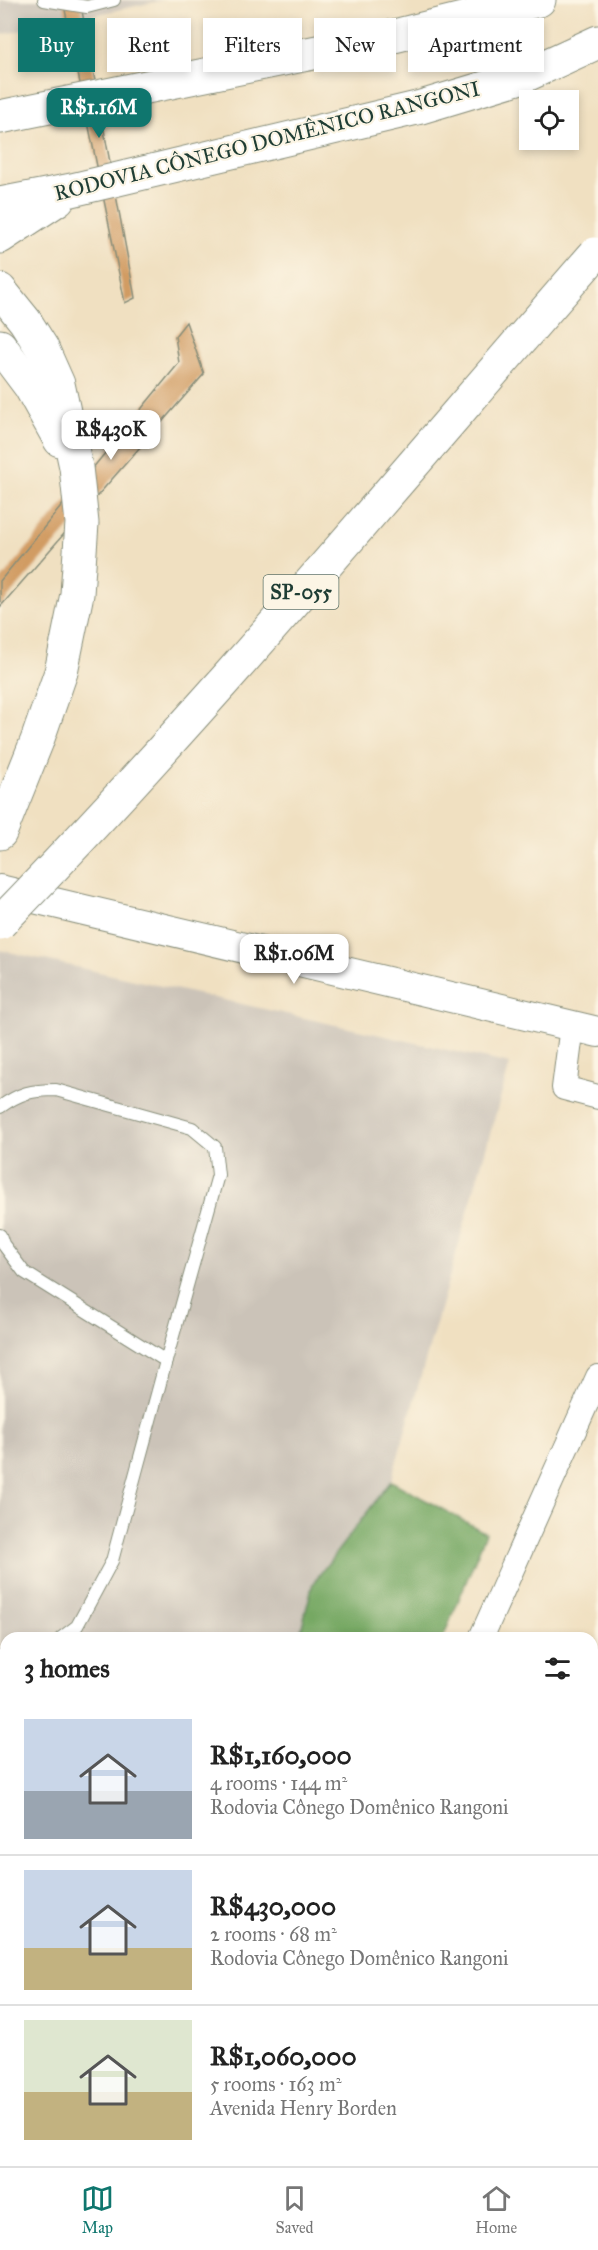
<!DOCTYPE html>
<html lang="en">
<head>
<meta charset="utf-8">
<style>
  :root { --surface:#fff; --page:#f6f6f6; --text:#222; --muted:#767676; --line:#e0e0e0; --accent:#0f766e }
  body { margin:0; font-family:"IM FELL Great Primer",serif; background:var(--page); color:var(--text); height:100vh; display:flex; flex-direction:column; font-size:22px; white-space:nowrap }
  * { box-sizing:border-box; margin:0 }
  p { font-size:20px; color:var(--muted) }
  .icon { flex:none; width:33px; height:33px; fill:none; stroke:currentColor; stroke-width:2; stroke-linecap:round; stroke-linejoin:round }
  .map { position:relative; flex:1; overflow:hidden }
  .details { position:absolute; left:0px; top:1632px; width:598px; height:534px; display:flex; flex-direction:column; background:var(--surface); border-radius:18px 18px 0 0; box-shadow:0 3px 9px #0003 }
  .details>* { flex:none }
  .hud { position:absolute; left:18px; top:18px; width:562px; height:54px; display:flex; gap:12px }
  .tools { position:absolute; left:519px; top:90px; display:grid; gap:12px }
  .tools a { display:grid; place-items:center; width:60px; height:60px; border-radius:0px; background:var(--surface); box-shadow:0 3px 9px #0003; font-size:30px }
  .price { position:absolute; translate:-50% -51px; padding:0 14px; border-radius:12px; background:#fff; color:#222; font-size:20px; line-height:39px; filter:drop-shadow(0 2px 3px #0008) }
  .price::after { content:''; position:absolute; left:50%; top:36px; width:18px; height:14px; margin-left:-9px; background:inherit; clip-path:polygon(0 0,100% 0,50% 100%) }
  .price.selected { background:var(--accent); color:#fff }
  ul { padding:0; list-style:none }
  li { display:flex; align-items:center; gap:18px; height:150px; padding:0 24px }
  li+li { border-top:2px solid var(--line) }
  li span { display:grid; place-items:center; flex:none; width:168px; height:120px; border-radius:0px; color:#555 }
  li>.icon { margin-inline-start:auto }
  span .icon { width:72px; height:72px; fill:#fffc; stroke-width:1 }
  li b { font-size:26px }
  h2 { display:flex; justify-content:space-between; align-items:center; height:72px; padding:0 24px; font-size:26px }
  .chip { padding:0 21px; border-radius:0px; background:var(--surface); box-shadow:0 3px 9px #0003; font-size:21px; line-height:54px }
  .chip.selected { background:var(--accent); color:#fff }
  .tabs { display:flex; justify-content:space-around; align-items:center; height:84px; border-top:2px solid var(--line); background:var(--surface); font-size:16px; color:var(--muted) }
  .tabs a { display:grid; justify-items:center; gap:3px }
  .tabs .selected { color:var(--accent) }
  .map>svg:first-child { display:block }
</style>
</head>
<body>
<div class="map">
<svg width="598" height="2166" viewBox="0 0 598 2166">
  <rect width="100%" height="100%" fill="#fcf5e5"/>
  <filter id="ink" filterUnits="userSpaceOnUse"><feTurbulence type="fractalNoise" baseFrequency=".0167" numOctaves="2"/><feDisplacementMap in="SourceGraphic" scale="12" xChannelSelector="R" yChannelSelector="G"/><feConvolveMatrix kernelMatrix="1 2 1 2 8 2 1 2 1" color-interpolation-filters="sRGB"/></filter>
  <filter id="wash" filterUnits="userSpaceOnUse"><feTurbulence type="fractalNoise" baseFrequency=".008" numOctaves="4" result="noise"/><feDisplacementMap in="SourceGraphic" scale="24" xChannelSelector="R" yChannelSelector="G"/><feGaussianBlur stdDeviation="1.35" result="paint"/><feColorMatrix in="noise" values="0 0 0 0 0 0 0 0 0 0 0 0 0 0 0 0 0 1.4 0 .05"/><feComposite in="paint" operator="in"/></filter>
  <g filter="url(#wash)">
    <rect width="100%" height="100%" fill="#f0e0c1"/>
    <g fill="#cbc3b8">
      <polygon points="0,0 164,0 0,35"/>
      <polygon points="0,950 510,1064 391,1481 314,1583 299,1638 6,1638 6,2127 0,2124"/>
      <polygon points="73,2160 156,2160 154,2166 85,2166"/>
    </g>
    <g fill="#76a863" stroke="#4a724c" stroke-width="1.5">
      <polygon points="391,1481 486,1533 443,1638 299,1638 313,1583"/>
      <polygon points="0,2124 6,2127 6,2160 73,2160 85,2166 0,2166"/>
      <polygon points="156,2160 228,2160 226,2166 154,2166"/>
    </g>
    <g id="blocks">
      <g fill="#d19c64">
        <polygon points="63,0 80,0 135,298 125,303"/>
        <polygon points="186,322 204,374 0,607 0,581 179,363 175,336"/>
      </g>
    </g>
  </g>
  <g filter="url(#ink)">
    <use href="#blocks" fill-opacity="0" stroke="#888e7a" stroke-width="1.5"/>
    <g fill="none" stroke-linecap="round" stroke-linejoin="round">
      <defs>
        <g id="service">
          <polyline points="44,0 87,7 114,0"/>
          <path d="M 0,1107 C 20,1093 31,1090 56,1090 L 192,1128 L 215,1147 L 218,1175 L 166,1361"/>
          <polyline points="0,1235 3,1244 24,1272 166,1361 112,1561 77,1626 61,1638"/>
          <polyline points="0,1657 6,1656"/>
          <polyline points="0,1956 6,1960"/>
        </g>
        <g id="minor">
          <polyline points="572,1026 564,1088 598,1097"/>
          <polyline points="481,1638 598,1377"/>
          <polyline points="592,1949 598,1952"/>
          <polyline points="592,1993 598,1980"/>
          <polyline points="247,2166 250,2160"/>
          <polyline points="515,2166 518,2160"/>
        </g>
        <polyline id="tertiary" points="0,890 598,1032"/>
        <g id="motorway">
          <polyline points="0,117 386,38 539,0"/>
          <polyline points="0,204 72,190 421,107 524,76 598,42"/>
          <polyline points="0,237 58,199"/>
          <polyline points="0,290 25,321 42,348 58,384 76,467 82,523 77,594 61,672 37,741 0,833"/>
          <polyline points="0,346 30,386 60,440"/>
        </g>
      </defs>
      <use href="#service" stroke="#888e7a" stroke-width="14"/>
      <use href="#minor" stroke="#888e7a" stroke-width="26"/>
      <use href="#tertiary" stroke="#888e7a" stroke-width="32"/>
      <use href="#motorway" stroke="#888e7a" stroke-width="35"/>
      <use href="#service" stroke="#fff" stroke-width="12"/>
      <use href="#minor" stroke="#fff" stroke-width="24"/>
      <use href="#tertiary" stroke="#fff" stroke-width="30"/>
      <use href="#motorway" stroke="#fff" stroke-width="33"/>
      <defs>
        <path id="motorway-bridge" d="M 0,923 C 208,709 399,479 595,254"/>
      </defs>
      <use href="#motorway-bridge" stroke="#888e7a" stroke-width="35" stroke-linecap="butt"/>
      <use href="#motorway-bridge" stroke="#fff" stroke-width="33"/>
    </g>
  </g>
  <g text-anchor="middle" stroke-width="4.5" stroke-linejoin="round" paint-order="stroke">
    <rect fill="#fcf5e5" stroke="#617469" stroke-width="1.5" x="263.5" y="575" width="75" height="34" rx="4.5"/>
    <g font-size="20" font-weight="bold" fill="#1f3d34">
      <text x="301" y="599">SP-055</text>
    </g>
    <g font-size="21" fill="#1f3d34" stroke="#fcf5e5">
      <text transform="translate(267 141) rotate(-14)" y="7">RODOVIA CÔNEGO DOMÊNICO RANGONI</text>
    </g>
  </g>
</svg>
<div class="tools">
<a><svg class="icon" aria-label="locate" viewBox="0 0 24 24"><circle cx="12" cy="12" r="6"/><path d="M12 2v4M12 18v4M2 12h4M18 12h4"/></svg></a>
</div>
<b class="price selected" style="left:99px;top:139px">R$1.16M</b>
<b class="price" style="left:111px;top:461px">R$430K</b>
<b class="price" style="left:294px;top:985px">R$1.06M</b>
<div class="hud">
<a class="chip selected">Buy</a>
<a class="chip">Rent</a>
<a class="chip">Filters</a>
<a class="chip">New</a>
<a class="chip">Apartment</a>
</div>
<section class="details">
<h2>3 homes<svg class="icon" aria-label="filters" viewBox="0 0 24 24"><path d="M4 7h16M4 17h16"/><circle cx="9" cy="7" r="2"/><circle cx="15" cy="17" r="2"/></svg></h2>
<ul>
<li><span style="background:linear-gradient(#c9d6e8 60%,#9aa5b1 0)"><svg class="icon" aria-label="home" viewBox="0 0 24 24"><path d="M3 11l9-7 9 7M6 9v11h12V9"/></svg></span><div><b>R$1,160,000</b><p>4 rooms · 144 m²</p><p>Rodovia Cônego Domênico Rangoni</p></div></li>
<li><span style="background:linear-gradient(#c9d6e8 65%,#c2b280 0)"><svg class="icon" aria-label="home" viewBox="0 0 24 24"><path d="M3 11l9-7 9 7M6 9v11h12V9"/></svg></span><div><b>R$430,000</b><p>2 rooms · 68 m²</p><p>Rodovia Cônego Domênico Rangoni</p></div></li>
<li><span style="background:linear-gradient(#dfe7d0 60%,#c2b280 0)"><svg class="icon" aria-label="home" viewBox="0 0 24 24"><path d="M3 11l9-7 9 7M6 9v11h12V9"/></svg></span><div><b>R$1,060,000</b><p>5 rooms · 163 m²</p><p>Avenida Henry Borden</p></div></li>
</ul>
</section>
</div>
<nav class="tabs">
<a class="selected"><svg class="icon" aria-label="map" viewBox="0 0 24 24"><path d="M3 6l6-2 6 2 6-2v14l-6 2-6-2-6 2zM9 4v14M15 6v14"/></svg>Map</a>
<a><svg class="icon" aria-label="saved" viewBox="0 0 24 24"><path d="M7 4h10v16l-5-4-5 4z"/></svg>Saved</a>
<a><svg class="icon" aria-label="home" viewBox="0 0 24 24"><path d="M3 11l9-7 9 7M6 9v11h12V9"/></svg>Home</a>
</nav>
</body>
</html>
